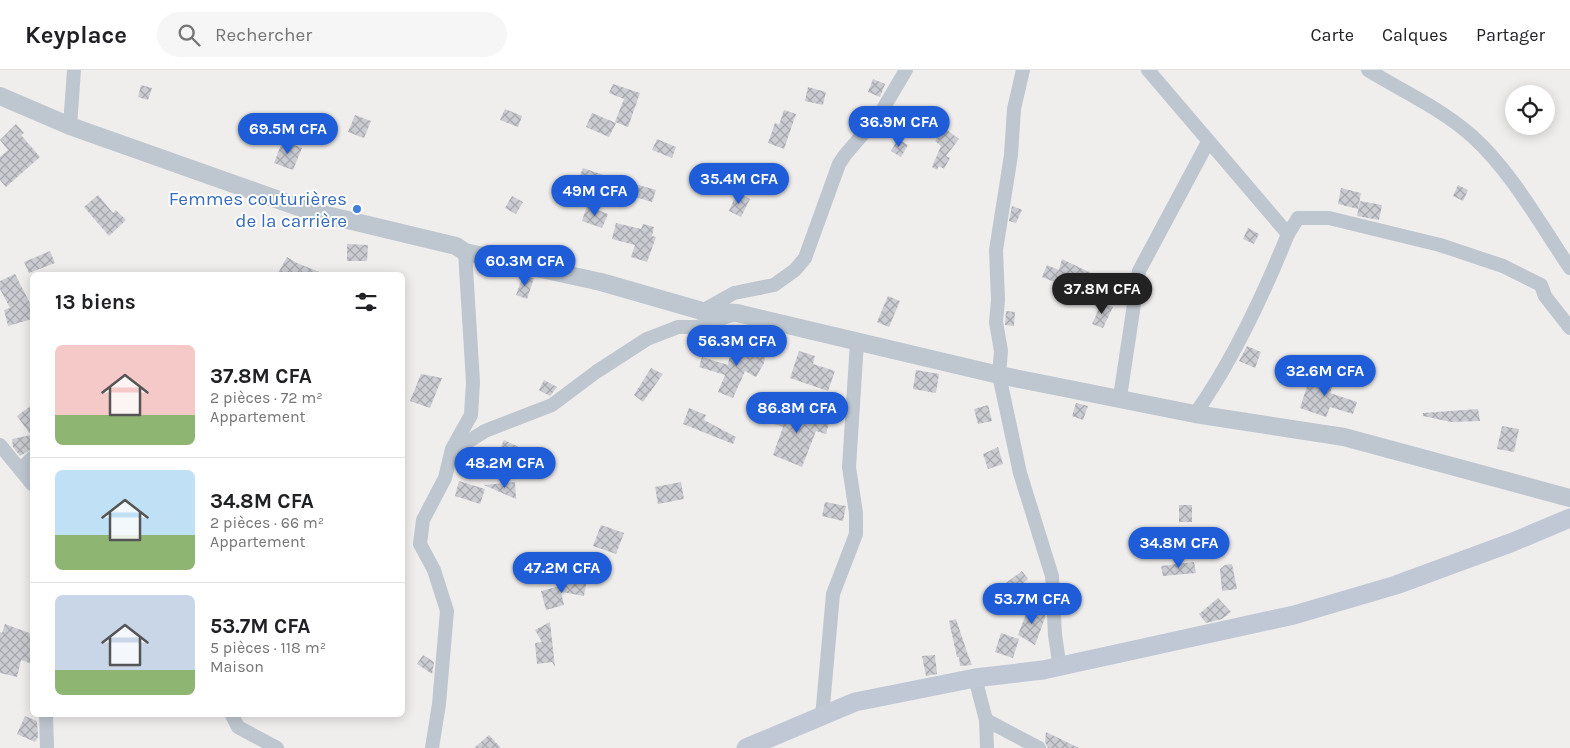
<!DOCTYPE html>
<html lang="fr">
<head>
<meta charset="utf-8">
<style>
  :root { --surface:#fff; --page:#f6f6f6; --text:#202124; --muted:#757577; --line:#e0e0e0; --accent:#1f5dd8 }
  body { margin:0; font-family:Karla,sans-serif; background:var(--page); color:var(--text); height:100vh; display:flex; flex-direction:column; font-size:19px; white-space:nowrap }
  * { box-sizing:border-box; margin:0 }
  p { font-size:16px; color:var(--muted) }
  .icon { flex:none; width:28px; height:28px; fill:none; stroke:currentColor; stroke-width:2; stroke-linecap:round; stroke-linejoin:round }
  .map { position:relative; flex:1; overflow:hidden }
  .details { position:absolute; left:30px; top:202px; width:375px; height:445px; display:flex; flex-direction:column; background:var(--surface); border-radius:8px; box-shadow:0 2px 12px #0003 }
  .details>* { flex:none }
  .controls { position:absolute; left:1505px; top:15px; display:grid; gap:10px }
  .controls a { display:grid; place-items:center; width:50px; height:50px; border-radius:50%; background:var(--surface); box-shadow:0 2px 12px #0003; font-size:25px }
  .price { position:absolute; translate:-50% -42px; padding:0 11px; border-radius:18px; background:var(--accent); color:#fff; font-size:16px; line-height:32px; filter:drop-shadow(0 1px 2px #0008) }
  .price::after { content:''; position:absolute; left:50%; top:30px; width:15px; height:11px; margin-left:-8px; background:inherit; clip-path:polygon(0 0,100% 0,50% 100%) }
  .price.active { background:#222; color:#fff }
  ul { padding:0; list-style:none }
  li { display:flex; align-items:center; gap:15px; height:125px; padding:0 25px }
  li+li { border-top:1px solid var(--line) }
  li span { display:grid; place-items:center; flex:none; width:140px; height:100px; border-radius:8px; color:#555 }
  li>.icon { margin-inline-start:auto }
  span .icon { width:60px; height:60px; fill:#fffc; stroke-width:1 }
  li b { font-size:21px }
  h2 { display:flex; justify-content:space-between; align-items:center; height:60px; padding:0 25px; font-size:21px }
  header { display:flex; align-items:center; gap:30px; box-sizing:border-box; height:70px; padding:0 25px; background:var(--surface); border-bottom:1px solid var(--line) }
  header strong { font-size:24px }
  nav { display:flex; gap:28px; margin-inline-start:auto; font-size:18px }
  .search { width:350px; height:45px; background:var(--page); display:flex; align-items:center; gap:12px; box-sizing:border-box; padding:0 18px; border-radius:28px; color:var(--muted); font-size:19px }
  .map>svg:first-child { display:block }
</style>
</head>
<body>
<header>
<strong>Keyplace</strong>
<div class="search"><svg class="icon" aria-label="search" viewBox="0 0 24 24"><circle cx="10" cy="10" r="6"/><path d="M15 15l6 6"/></svg>Rechercher</div>
<nav><a>Carte</a><a>Calques</a><a>Partager</a></nav>
</header>
<div class="map">
<svg width="1570" height="678" viewBox="0 0 1570 678">
  <defs>
    <pattern id="building-cross-hatch" width="8" height="8" patternUnits="userSpaceOnUse" patternTransform="scale(1.25)"><rect width="8" height="8" fill="#caccd2"/><path d="M0 0l8 8M0 8l8-8" fill="none" stroke="#a6a8ad"/></pattern>
  </defs>
  <rect width="100%" height="100%" fill="#f0eded"/>
  <g fill="url(#building-cross-hatch)">
    <polygon points="873,9 885,14 880,27 868,22"/>
    <polygon points="613,14 640,23 628,57 615,52 624,29 609,23"/>
    <polygon points="141,15 152,18 148,30 138,27"/>
    <polygon points="808,17 826,22 823,35 805,31"/>
    <polygon points="505,39 522,46 518,57 500,50"/>
    <polygon points="784,40 796,44 784,79 768,73 775,53 779,55"/>
    <polygon points="592,43 616,53 609,67 586,57"/>
    <polygon points="355,45 371,51 364,68 348,62"/>
    <polygon points="16,54 24,63 21,65 40,87 6,117 0,110 0,87 8,80 0,70"/>
    <polygon points="944,58 959,69 946,86 950,88 944,99 939,96 937,100 932,97 941,76 935,71"/>
    <polygon points="657,69 676,77 672,88 652,80"/>
    <polygon points="898,69 908,75 901,87 891,81"/>
    <polygon points="283,70 302,78 293,100 274,93"/>
    <polygon points="583,98 606,106 602,119 578,110"/>
    <polygon points="635,114 656,120 652,132 632,126"/>
    <polygon points="1458,115 1468,120 1463,131 1453,126"/>
    <polygon points="1341,118 1361,123 1358,139 1338,134"/>
    <polygon points="737,123 750,129 741,147 729,141"/>
    <polygon points="98,125 113,143 116,140 126,150 109,166 84,137"/>
    <polygon points="512,126 523,132 516,144 505,138"/>
    <polygon points="1360,131 1382,135 1379,150 1357,146"/>
    <polygon points="587,136 608,144 602,158 582,151"/>
    <polygon points="1012,136 1022,140 1016,153 1009,151"/>
    <polygon points="616,153 641,159 643,154 654,157 652,166 656,167 647,192 631,187 635,175 612,169"/>
    <polygon points="1248,158 1259,164 1254,174 1243,169"/>
    <polygon points="347,174 368,175 367,191 347,191"/>
    <polygon points="50,181 55,193 29,203 24,192"/>
    <polygon points="287,187 297,193 327,205 277,205"/>
    <polygon points="1062,189 1095,205 1088,221 1078,215 1071,232 1058,226 1062,215 1042,207 1047,195 1059,200"/>
    <polygon points="15,204 32,237 32,249 8,256 4,240 10,238 0,219 0,211"/>
    <polygon points="523,206 534,208 527,229 516,225"/>
    <polygon points="888,226 900,231 889,257 877,252"/>
    <polygon points="1102,232 1113,237 1103,258 1092,254"/>
    <polygon points="1006,241 1015,242 1014,256 1005,255"/>
    <polygon points="753,274 767,276 764,293 756,307 745,301 733,328 718,322 725,305 699,297 702,287 728,295 731,278 752,281"/>
    <polygon points="1247,276 1261,282 1255,298 1239,291"/>
    <polygon points="799,281 815,286 813,294 835,301 828,321 790,308"/>
    <polygon points="651,298 663,304 643,332 634,325"/>
    <polygon points="916,300 939,304 936,323 913,319"/>
    <polygon points="1320,303 1335,307 1330,323 1357,332 1353,344 1330,337 1326,347 1300,338 1310,307 1318,310"/>
    <polygon points="421,304 442,308 430,338 410,331"/>
    <polygon points="544,310 557,317 550,326 539,320"/>
    <polygon points="1076,333 1088,336 1083,350 1072,346"/>
    <polygon points="32,335 32,379 20,386 13,377 12,369 31,365 17,346"/>
    <polygon points="988,335 992,351 978,354 974,339"/>
    <polygon points="781,336 830,350 826,364 816,361 802,397 773,385 783,357 775,354"/>
    <polygon points="689,338 706,345 704,350 736,367 733,374 683,354"/>
    <polygon points="1478,339 1480,351 1451,352 1423,346 1423,343"/>
    <polygon points="1502,356 1519,359 1514,382 1497,379"/>
    <polygon points="504,370 523,379 518,390 499,381"/>
    <polygon points="998,377 1003,394 988,399 983,384"/>
    <polygon points="459,411 485,419 480,434 455,426"/>
    <polygon points="515,412 516,429 484,415"/>
    <polygon points="681,412 684,429 658,434 655,417"/>
    <polygon points="825,432 846,436 843,451 822,446"/>
    <rect x="1179" y="435" width="13" height="17"/>
    <polygon points="601,455 624,463 616,484 593,476"/>
    <polygon points="1194,492 1196,503 1163,506 1161,496"/>
    <polygon points="1232,494 1237,519 1222,521 1220,499 1225,495"/>
    <polygon points="1022,501 1028,509 1010,524 1003,515"/>
    <polygon points="587,509 584,526 561,522 564,535 546,540 541,521"/>
    <polygon points="1016,522 1031,528 1027,538 1012,533"/>
    <polygon points="1218,528 1231,542 1222,549 1206,553 1199,544"/>
    <polygon points="1029,536 1045,542 1045,548 1035,575 1018,565"/>
    <polygon points="956,549 968,585 972,595 960,596 959,587 957,587 949,551"/>
    <polygon points="550,552 555,597 552,592 537,594 535,573 542,572 535,560"/>
    <polygon points="5,554 32,564 32,594 21,590 17,607 0,603 0,562 2,563"/>
    <polygon points="1001,563 1019,569 1013,588 995,582"/>
    <polygon points="423,585 434,592 432,604 417,594"/>
    <polygon points="935,585 937,604 926,606 922,586"/>
    <polygon points="25,646 37,651 38,667 35,672 17,664"/>
    <polygon points="1046,662 1079,678 1048,678 1045,672"/>
    <polygon points="489,665 501,678 474,678"/>
  </g>
  <g fill="none" stroke-linecap="round" stroke-linejoin="round">
    <g stroke="#bec6cf" stroke-width="14">
      <polyline points="1023,0 1014,39 1011,85 996,180 998,230 996,252 1001,281 999,305 1020,403 1052,506 1055,565 1059,592 1048,598"/>
      <path d="M 1148,0 L 1288,164 C 1263,226 1234,289 1195,344"/>
      <path d="M 1368,0 C 1402,21 1442,39 1472,66 C 1512,102 1540,154 1570,198"/>
      <polyline points="70,56 74,0"/>
      <polyline points="1288,164 1298,148 1329,148 1440,175 1503,196 1541,215 1545,226 1570,258"/>
      <polyline points="702,241 734,223 774,215 795,200 805,188 839,94 845,85 880,44 906,0"/>
      <polyline points="1120,327 1139,201 1208,72"/>
      <polyline points="0,375 32,414"/>
      <polyline points="452,390 469,371 485,361 552,335 596,302 647,269 678,257 697,257 732,245"/>
      <polyline points="22,398 32,388"/>
      <polyline points="975,608 986,650 987,678"/>
      <polyline points="46,645 47,678"/>
      <polyline points="232,645 238,657 277,678"/>
      <polyline points="822,647 833,524 856,464 856,443 849,397 857,272"/>
      <polyline points="986,650 1039,678"/>
      <polyline points="432,678 439,634 447,541 434,500 420,474 423,450 445,408 452,379 471,345 473,312 465,182"/>
    </g>
    <polyline stroke="#bec6cf" stroke-width="18" points="0,26 70,56 310,141 456,176 465,182 601,212 702,241 737,243 999,305 1195,344 1344,367 1570,428"/>
    <polyline stroke="#c0c8d6" stroke-width="19" points="746,678 855,632 975,608 1043,600 1294,545 1396,515 1513,472 1570,448"/>
  </g>
  <circle fill="#3f7fe0" stroke="#fff" stroke-width="2" cx="357" cy="139" r="5"/>
  <g text-anchor="middle" stroke-width="4" stroke-linejoin="round" paint-order="stroke">
    <g font-size="19" fill="#366cbe" stroke="#fff" text-anchor="end">
      <text x="347" y="135">Femmes couturières<tspan x="347" dy="22">de la carrière</tspan></text>
    </g>
  </g>
</svg>
<div class="controls">
<a><svg class="icon" aria-label="locate" viewBox="0 0 24 24"><circle cx="12" cy="12" r="6"/><path d="M12 2v4M12 18v4M2 12h4M18 12h4"/></svg></a>
</div>
<b class="price" style="left:899px;top:78px">36.9M CFA</b>
<b class="price" style="left:288px;top:85px">69.5M CFA</b>
<b class="price" style="left:739px;top:135px">35.4M CFA</b>
<b class="price" style="left:595px;top:147px">49M CFA</b>
<b class="price" style="left:525px;top:217px">60.3M CFA</b>
<b class="price active" style="left:1102px;top:245px">37.8M CFA</b>
<b class="price" style="left:737px;top:297px">56.3M CFA</b>
<b class="price" style="left:1325px;top:327px">32.6M CFA</b>
<b class="price" style="left:797px;top:364px">86.8M CFA</b>
<b class="price" style="left:505px;top:419px">48.2M CFA</b>
<b class="price" style="left:1179px;top:499px">34.8M CFA</b>
<b class="price" style="left:562px;top:524px">47.2M CFA</b>
<b class="price" style="left:1032px;top:555px">53.7M CFA</b>
<section class="details">
<h2>13 biens<svg class="icon" aria-label="filters" viewBox="0 0 24 24"><path d="M4 7h16M4 17h16"/><circle cx="9" cy="7" r="2"/><circle cx="15" cy="17" r="2"/></svg></h2>
<ul>
<li><span style="background:linear-gradient(#f6c9c9 70%,#8fb573 0)"><svg class="icon" aria-label="home" viewBox="0 0 24 24"><path d="M3 11l9-7 9 7M6 9v11h12V9"/></svg></span><div><b>37.8M CFA</b><p>2 pièces · 72 m²</p><p>Appartement</p></div></li>
<li><span style="background:linear-gradient(#bfe0f5 65%,#8fb573 0)"><svg class="icon" aria-label="home" viewBox="0 0 24 24"><path d="M3 11l9-7 9 7M6 9v11h12V9"/></svg></span><div><b>34.8M CFA</b><p>2 pièces · 66 m²</p><p>Appartement</p></div></li>
<li><span style="background:linear-gradient(#c9d6e8 75%,#8fb573 0)"><svg class="icon" aria-label="home" viewBox="0 0 24 24"><path d="M3 11l9-7 9 7M6 9v11h12V9"/></svg></span><div><b>53.7M CFA</b><p>5 pièces · 118 m²</p><p>Maison</p></div></li>
</ul>
</section>
</div>
</body>
</html>
